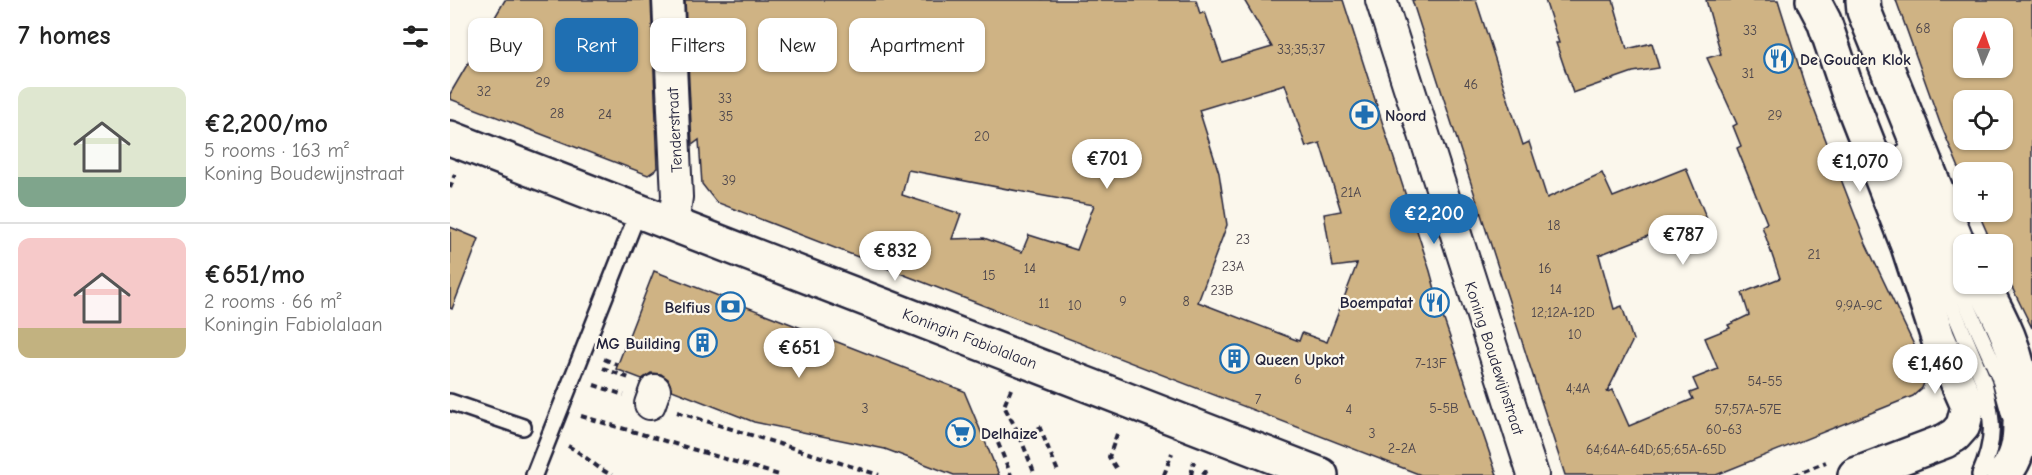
<!DOCTYPE html>
<html lang="en">
<head>
<meta charset="utf-8">
<style>
  :root { --surface:#fff; --page:#f2f2f2; --text:#222; --muted:#767676; --line:#e0e0e0; --accent:#1f6fb2 }
  body { margin:0; font-family:"Comic Neue",sans-serif; background:var(--page); color:var(--text); height:100vh; display:flex; flex-direction:column; font-size:22px; white-space:nowrap }
  * { box-sizing:border-box; margin:0 }
  p { font-size:20px; color:var(--muted) }
  .icon { flex:none; width:33px; height:33px; fill:none; stroke:currentColor; stroke-width:2; stroke-linecap:round; stroke-linejoin:round }
  .map { position:relative; flex:1; overflow:hidden }
  .sheet { display:flex; flex-direction:column; background:var(--surface); width:450px }
  .sheet>* { flex:none }
  .hud { position:absolute; left:18px; top:18px; width:570px; height:54px; display:flex; gap:12px }
  .needle { width:39px; rotate:2deg }
  .controls { position:absolute; left:1503px; top:18px; display:grid; gap:12px }
  .controls a { display:grid; place-items:center; width:60px; height:60px; border-radius:12px; background:var(--surface); box-shadow:0 2px 4px #0004; font-size:30px }
  .price { position:absolute; translate:-50% -51px; padding:0 14px; border-radius:21px; background:#fff; color:#222; font-size:20px; line-height:39px; filter:drop-shadow(0 2px 3px #0008) }
  .price::after { content:''; position:absolute; left:50%; top:36px; width:18px; height:14px; margin-left:-9px; background:inherit; clip-path:polygon(0 0,100% 0,50% 100%) }
  .price.selected { background:var(--accent); color:#fff }
  ul { padding:0; list-style:none }
  li { display:flex; align-items:center; gap:18px; height:150px; padding:0 18px }
  li+li { border-top:2px solid var(--line) }
  li span { display:grid; place-items:center; flex:none; width:168px; height:120px; border-radius:12px; color:#555 }
  li>.icon { margin-inline-start:auto }
  span .icon { width:72px; height:72px; fill:#fffc; stroke-width:1 }
  li b { font-size:26px }
  h2 { display:flex; justify-content:space-between; align-items:center; height:72px; padding:0 18px; font-size:26px }
  .chip { padding:0 21px; border-radius:12px; background:var(--surface); box-shadow:0 2px 4px #0004; font-size:21px; line-height:54px }
  .chip.selected { background:var(--accent); color:#fff }
  main { display:flex; flex:1; min-height:0 }
  .map>svg:first-child { display:block }
</style>
</head>
<body>
<main>
<section class="sheet">
<h2>7 homes<svg class="icon" aria-label="filters" viewBox="0 0 24 24"><path d="M4 7h16M4 17h16"/><circle cx="9" cy="7" r="2"/><circle cx="15" cy="17" r="2"/></svg></h2>
<ul>
<li><span style="background:linear-gradient(#dfe7d0 75%,#7fa58c 0)"><svg class="icon" aria-label="home" viewBox="0 0 24 24"><path d="M3 11l9-7 9 7M6 9v11h12V9"/></svg></span><div><b>€2,200/mo</b><p>5 rooms · 163 m²</p><p>Koning Boudewijnstraat</p></div></li>
<li><span style="background:linear-gradient(#f6c9c9 75%,#c2b280 0)"><svg class="icon" aria-label="home" viewBox="0 0 24 24"><path d="M3 11l9-7 9 7M6 9v11h12V9"/></svg></span><div><b>€651/mo</b><p>2 rooms · 66 m²</p><p>Koningin Fabiolalaan</p></div></li>
</ul>
</section>
<div class="map">
<svg width="1582" height="475" viewBox="0 0 1582 475">
  <rect width="100%" height="100%" fill="#fbf7ec"/>
  <filter id="ink" filterUnits="userSpaceOnUse"><feTurbulence type="fractalNoise" baseFrequency=".0167" numOctaves="2"/><feDisplacementMap in="SourceGraphic" scale="12" xChannelSelector="R" yChannelSelector="G"/><feConvolveMatrix kernelMatrix="1 2 1 2 8 2 1 2 1" color-interpolation-filters="sRGB"/></filter>
  <g filter="url(#ink)">
    <g fill="#cfb384" stroke="#22223b" stroke-width="1.5" fill-rule="evenodd">
      <polygon points="55,0 201,0 208,168 198,175 0,99 0,94"/>
      <path d="M 235,0 L 746,0 L 750,14 L 755,12 L 772,62 L 822,47 L 794,0 L 893,0 L 980,271 L 991,311 L 1047,475 L 971,475 L 266,202 L 252,184 L 249,140 L 242,145 ZM 835,84 L 856,147 L 870,143 L 891,211 L 874,214 L 883,267 L 907,264 L 877,342 L 852,333 L 849,341 L 748,302 L 777,225 L 769,173 L 749,110 ZM 458,170 L 594,196 L 644,205 L 627,250 L 579,235 L 572,252 L 534,238 L 502,239 L 511,214 L 452,195 Z"/>
      <polygon points="962,0 1026,0 1073,145 1079,142 1097,198 1152,173 1163,197 1236,168 1261,229 1217,246 1211,231 1149,255 1164,309 1172,306 1183,340 1157,392 1163,390 1179,426 1243,399 1240,393 1248,390 1243,379 1268,369 1255,338 1280,328 1278,325 1299,315 1292,293 1330,278 1312,226 1317,223 1287,148 1291,146 1283,126 1287,124 1257,58 1271,54 1256,0 1328,0 1355,86 1416,244 1474,366 1476,378 1472,388 1463,396 1266,475 1115,475"/>
      <polygon points="1095,0 1163,0 1177,49 1202,43 1209,68 1183,72 1123,93 1106,43 1109,43"/>
      <path d="M 1446,0 L 1582,0 L 1582,328 L 1552,267 L 1552,244 L 1542,244 L 1528,212 L 1552,212 L 1552,172 L 1514,172 L 1514,180 L 1490,123 ZM 1514,28 L 1552,28 L 1552,68 L 1514,68 ZM 1514,100 L 1552,100 L 1552,140 L 1514,140 Z"/>
      <polygon points="0,227 29,239 2,309 0,308"/>
      <polygon points="204,271 514,391 549,475 504,475 435,449 304,422 222,390 218,379 211,374 201,373 192,379 166,369"/>
    </g>
    <g fill="none" stroke-linecap="round" stroke-linejoin="round">
      <defs>
        <g id="lane">
          <polyline points="1453,152 1487,238 1549,376 1560,416"/>
          <path d="M 1448,177 L 1534,383 C 1543,420 1546,439 1530,475"/>
          <polyline points="0,402 73,427"/>
          <polyline points="84,475 189,210"/>
        </g>
        <g id="street">
          <polyline points="218,0 227,197 223,224"/>
          <polyline points="931,0 1083,475"/>
          <polyline points="200,404 205,390"/>
        </g>
        <g id="secondary">
          <polyline points="1363,0 1374,21 1399,95 1458,246 1488,338 1518,406 1513,426 1505,435 1495,441 1405,475"/>
          <polyline points="1413,0 1414,11 1506,239 1514,251"/>
          <polyline points="0,138 871,475"/>
          <path d="M 1532,284 C 1550,316 1570,354 1571,392 C 1572,402 1571,413 1570,424 C 1570,443 1567,461 1553,475"/>
        </g>
      </defs>
      <use href="#lane" stroke="#22223b" stroke-width="20"/>
      <use href="#street" stroke="#22223b" stroke-width="34"/>
      <use href="#secondary" stroke="#22223b" stroke-width="38"/>
      <g stroke="#22223b" stroke-width="4" stroke-dasharray="6 4.5" stroke-linecap="butt">
        <polyline points="0,188 5,174"/>
        <polyline points="154,359 168,365"/>
        <polyline points="153,368 179,378"/>
        <polyline points="144,385 174,395"/>
        <polyline points="561,389 554,406 569,434 585,475"/>
        <polyline points="227,412 429,475"/>
        <polyline points="131,416 329,475"/>
        <polyline points="589,426 609,474"/>
        <polyline points="548,443 561,475"/>
        <path d="M 118,446 C 134,454 147,469 162,475"/>
        <polyline points="666,468 659,457 668,431"/>
        <polyline points="714,475 722,453"/>
        <polyline points="741,475 744,461"/>
        <polyline points="753,475 758,467"/>
        <polyline points="1344,475 1376,462"/>
      </g>
      <use href="#lane" stroke="#fbf7ec" stroke-width="15"/>
      <use href="#street" stroke="#fbf7ec" stroke-width="30"/>
      <use href="#secondary" stroke="#fbf7ec" stroke-width="33"/>
    </g>
  </g>
  <defs>
    <symbol id="restaurant-ring" viewBox="-11 -11 22 22"><circle r="9.5" fill="#fbf7ec" stroke="#1f6fb2" stroke-width="1.5"/><path d="M-5-6h1v4h1v-4h1v4h1v-4h1v5L-1.5 .5V6h-2V.5L-5-1ZM5-6V6H3V1.5H1.5Q1.5-4 5-6Z" fill="#1f6fb2"/></symbol>
    <symbol id="pharmacy-ring" viewBox="-11 -11 22 22"><circle r="9.5" fill="#fbf7ec" stroke="#1f6fb2" stroke-width="1.5"/><path d="M-2-6h4v4h4v4h-4v4h-4v-4h-4v-4h4Z" fill="#1f6fb2"/></symbol>
    <symbol id="bank-ring" viewBox="-11 -11 22 22"><circle r="9.5" fill="#fbf7ec" stroke="#1f6fb2" stroke-width="1.5"/><path d="M-6-4H6V4H-6ZM0-2.3a2.3 2.3 0 1 0 0 4.6a2.3 2.3 0 1 0 0-4.6Z" fill="#1f6fb2"/></symbol>
    <symbol id="building-ring" viewBox="-11 -11 22 22"><circle r="9.5" fill="#fbf7ec" stroke="#1f6fb2" stroke-width="1.5"/><path d="M-4-6H4V6H1V3H-1V6H-4ZM-2.5-4.3h1.7v1.8h-1.7ZM.8-4.3h1.7v1.8H.8ZM-2.5-1h1.7V.8h-1.7ZM.8-1h1.7V.8H.8Z" fill="#1f6fb2"/></symbol>
    <symbol id="supermarket-ring" viewBox="-11 -11 22 22"><circle r="9.5" fill="#fbf7ec" stroke="#1f6fb2" stroke-width="1.5"/><path d="M-6-5.5h2.5l.6 2H6L4.5 2H-2.5L-4.4-4H-6ZM-1.5 3.2a1.3 1.3 0 1 0 .1 0ZM3 3.2a1.3 1.3 0 1 0 .1 0Z" fill="#1f6fb2"/></symbol>
  </defs>
  <g fill-rule="evenodd">
    <use href="#restaurant-ring" x="1312" y="42" width="33" height="33"/>
    <use href="#pharmacy-ring" x="898" y="98" width="33" height="33"/>
    <use href="#restaurant-ring" x="968" y="286" width="33" height="33"/>
    <use href="#bank-ring" x="264" y="290" width="33" height="33"/>
    <use href="#building-ring" x="236" y="326" width="33" height="33"/>
    <use href="#building-ring" x="768" y="342" width="33" height="33"/>
    <use href="#supermarket-ring" x="494" y="416" width="33" height="33"/>
  </g>
  <g text-anchor="middle" stroke-width="4.5" stroke-linejoin="round" paint-order="stroke">
    <g font-size="14" fill="#4d464d">
      <text x="1473" y="33">68</text>
      <text x="1300" y="35">33</text>
      <text x="851" y="54">33;35;37</text>
      <text x="1298" y="78">31</text>
      <text x="93" y="87">29</text>
      <text x="1021" y="89">46</text>
      <text x="34" y="96">32</text>
      <text x="275" y="103">33</text>
      <text x="107" y="118">28</text>
      <text x="155" y="119">24</text>
      <text x="1325" y="120">29</text>
      <text x="276" y="121">35</text>
      <text x="532" y="141">20</text>
      <text x="279" y="185">39</text>
      <text x="901" y="197">21A</text>
      <text x="1104" y="230">18</text>
      <text x="793" y="244">23</text>
      <text x="1364" y="259">21</text>
      <text x="783" y="271">23A</text>
      <text x="580" y="273">14</text>
      <text x="1095" y="273">16</text>
      <text x="539" y="280">15</text>
      <text x="1106" y="294">14</text>
      <text x="772" y="295">23B</text>
      <text x="673" y="306">9</text>
      <text x="736" y="306">8</text>
      <text x="594" y="308">11</text>
      <text x="625" y="310">10</text>
      <text x="1409" y="310">9;9A-9C</text>
      <text x="1113" y="317">12;12A-12D</text>
      <text x="1125" y="339">10</text>
      <text x="981" y="368">7-13F</text>
      <text x="848" y="384">6</text>
      <text x="1315" y="386">54-55</text>
      <text x="1128" y="393">4;4A</text>
      <text x="808" y="404">7</text>
      <text x="415" y="413">3</text>
      <text x="994" y="413">5-5B</text>
      <text x="899" y="414">4</text>
      <text x="1298" y="414">57;57A-57E</text>
      <text x="1274" y="434">60-63</text>
      <text x="922" y="438">3</text>
      <text x="952" y="453">2-2A</text>
      <text x="1206" y="454">64;64A-64D;65;65A-65D</text>
    </g>
    <g font-size="16" font-weight="bold" fill="#22223b" stroke="#fbf7ec" text-anchor="start">
      <text x="1350" y="65">De Gouden Klok</text>
      <text x="935" y="121">Noord</text>
      <text x="963" y="308" text-anchor="end">Boempatat</text>
      <text x="260" y="313" text-anchor="end">Belfius</text>
      <text x="231" y="349" text-anchor="end">MG Building</text>
      <text x="805" y="365">Queen Upkot</text>
      <text x="531" y="439">Delhaize</text>
    </g>
    <g font-size="16" fill="#22223b" stroke="#fbf7ec">
      <text transform="translate(224 130) rotate(-93)" y="6">Tenderstraat</text>
      <text transform="translate(520 338) rotate(21)" y="6">Koningin Fabiolalaan</text>
      <text transform="translate(1045 358) rotate(72)" y="6">Koning Boudewijnstraat</text>
    </g>
  </g>
</svg>
<div class="controls">
<a><svg class="needle" viewBox="-14 -14 28 28"><path d="M0-13l5 13h-10z" fill="#e53935"/><path d="M0 13l5-13h-10z" fill="#767676"/></svg></a>
<a><svg class="icon" aria-label="locate" viewBox="0 0 24 24"><circle cx="12" cy="12" r="6"/><path d="M12 2v4M12 18v4M2 12h4M18 12h4"/></svg></a>
<a>+</a>
<a>−</a>
</div>
<b class="price" style="left:657px;top:190px">€701</b>
<b class="price" style="left:1410px;top:193px">€1,070</b>
<b class="price selected" style="left:984px;top:245px">€2,200</b>
<b class="price" style="left:1233px;top:266px">€787</b>
<b class="price" style="left:445px;top:282px">€832</b>
<b class="price" style="left:349px;top:379px">€651</b>
<b class="price" style="left:1485px;top:395px">€1,460</b>
<div class="hud">
<a class="chip">Buy</a>
<a class="chip selected">Rent</a>
<a class="chip">Filters</a>
<a class="chip">New</a>
<a class="chip">Apartment</a>
</div>
</div>
</main>
</body>
</html>
